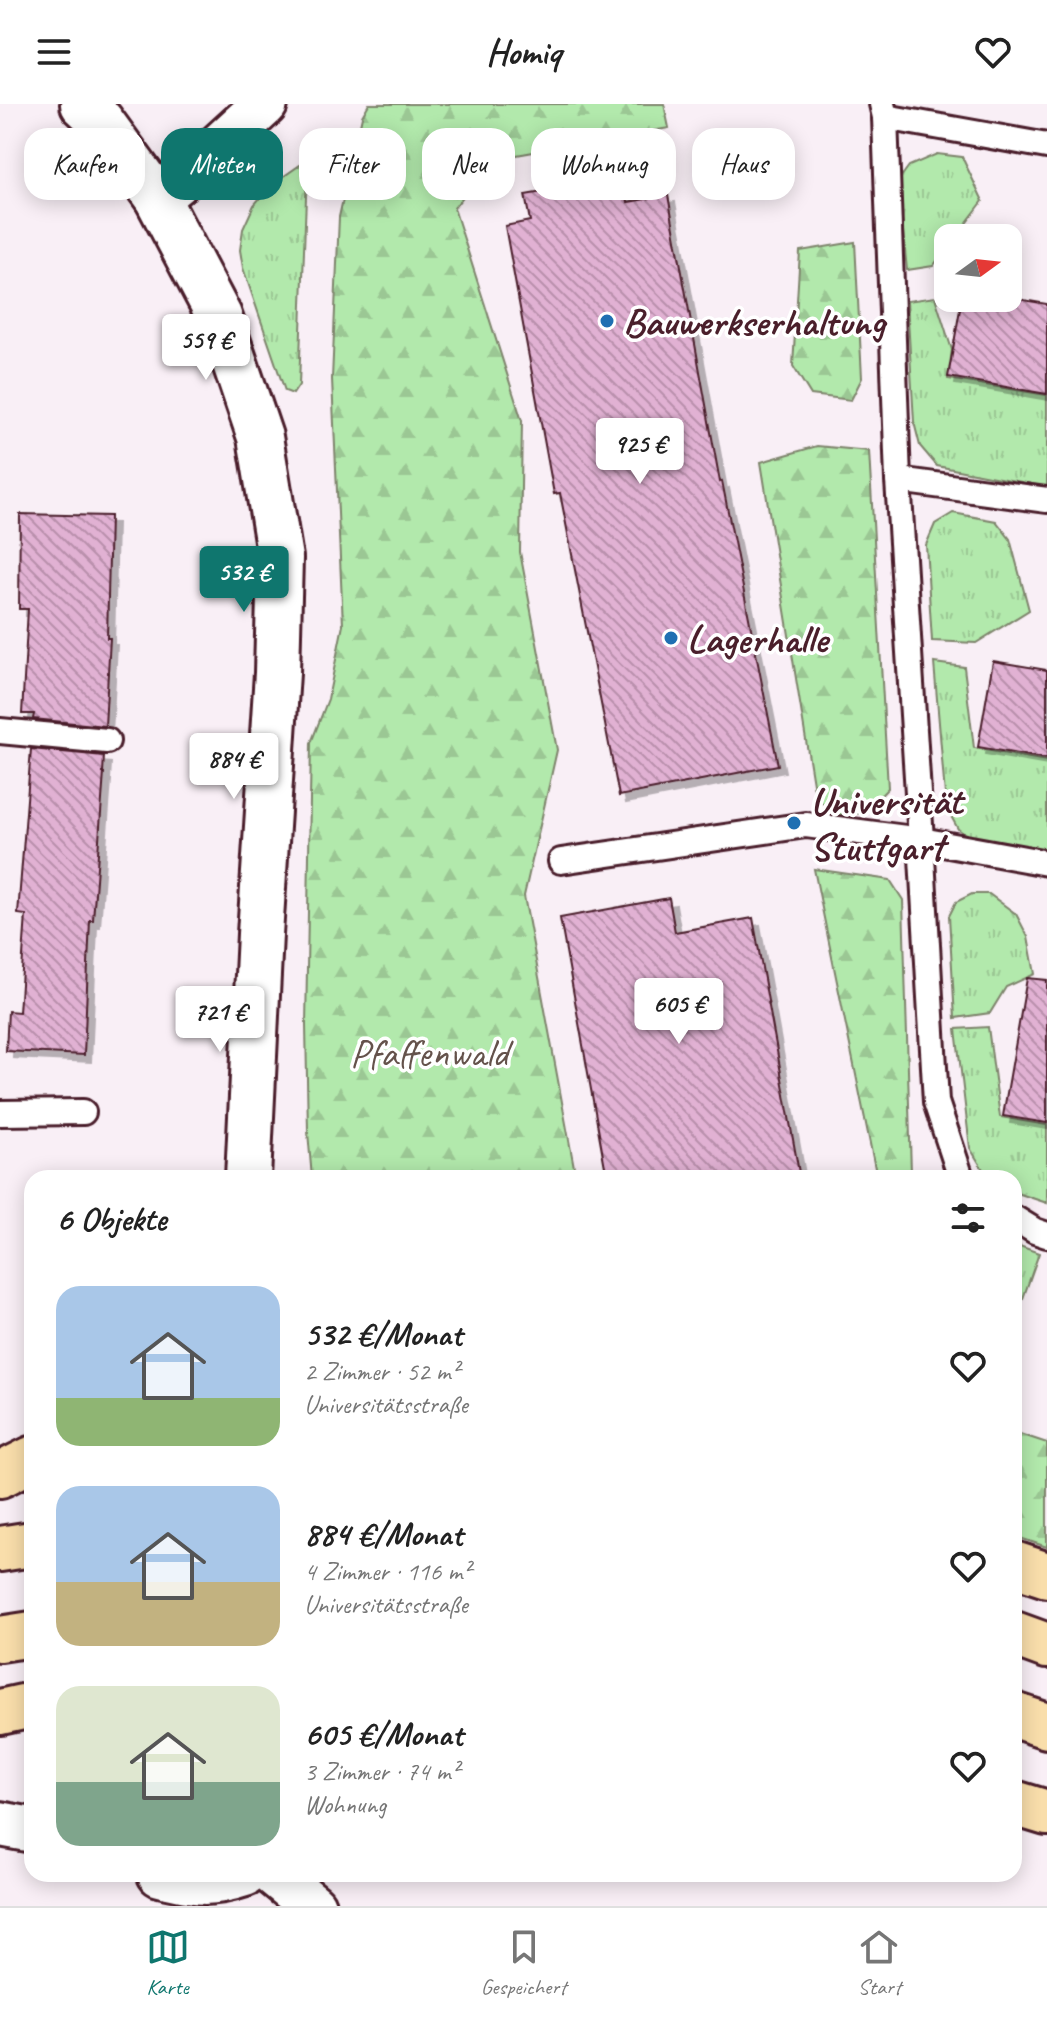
<!DOCTYPE html>
<html lang="de">
<head>
<meta charset="utf-8">
<style>
  :root { --surface:#fff; --page:#f2f2f2; --text:#222; --muted:#767676; --line:#e0e0e0; --accent:#0f766e }
  body { margin:0; font-family:Caveat,sans-serif; background:var(--page); color:var(--text); height:100vh; display:flex; flex-direction:column; font-size:30px; white-space:nowrap }
  * { box-sizing:border-box; margin:0 }
  p { font-size:26px; color:var(--muted) }
  .icon { flex:none; width:44px; height:44px; fill:none; stroke:currentColor; stroke-width:2; stroke-linecap:round; stroke-linejoin:round }
  .map { position:relative; flex:1; overflow:hidden }
  .sheet { position:absolute; left:24px; top:1066px; width:998px; height:712px; display:flex; flex-direction:column; background:var(--surface); border-radius:24px; box-shadow:0 4px 20px #0003 }
  .sheet>* { flex:none }
  .top-card { position:absolute; left:24px; top:24px; width:1000px; height:72px; display:flex; gap:16px }
  .needle { width:52px; rotate:75deg }
  .controls { position:absolute; left:934px; top:120px; display:grid; gap:16px }
  .controls a { display:grid; place-items:center; width:88px; height:88px; border-radius:16px; background:var(--surface); box-shadow:0 4px 20px #0003; font-size:40px }
  .price { position:absolute; translate:-50% -68px; padding:0 18px; border-radius:8px; background:#fff; color:#222; font-size:26px; line-height:52px; filter:drop-shadow(0 2px 4px #0008) }
  .price::after { content:''; position:absolute; left:50%; top:48px; width:24px; height:18px; margin-left:-12px; background:inherit; clip-path:polygon(0 0,100% 0,50% 100%) }
  .price.current { background:var(--accent); color:#fff }
  ul { padding:0; list-style:none }
  li { display:flex; align-items:center; gap:24px; height:200px; padding:0 32px }
  li span { display:grid; place-items:center; flex:none; width:224px; height:160px; border-radius:24px; color:#555 }
  li>.icon { margin-inline-start:auto }
  span .icon { width:96px; height:96px; fill:#fffc; stroke-width:1 }
  li b { font-size:34px }
  h2 { display:flex; justify-content:space-between; align-items:center; height:96px; padding:0 32px; font-size:34px }
  .chip { padding:0 28px; border-radius:24px; background:var(--surface); box-shadow:0 4px 20px #0003; font-size:28px; line-height:72px }
  .chip.current { background:var(--accent); color:#fff }
  header { display:flex; justify-content:space-between; align-items:center; height:104px; padding:0 32px; background:var(--surface); font-size:36px; font-weight:600 }
  .menu { display:flex; justify-content:space-around; align-items:center; height:112px; border-top:2px solid var(--line); background:var(--surface); font-size:22px; color:var(--muted) }
  .menu a { display:grid; justify-items:center; gap:4px }
  .menu .current { color:var(--accent) }
  .map>svg:first-child { display:block }
</style>
</head>
<body>
<header><svg class="icon" aria-label="menu" viewBox="0 0 24 24"><path d="M4 6h16M4 12h16M4 18h16"/></svg>Homiq<svg class="icon" aria-label="heart" viewBox="0 0 24 24"><path d="M12 20l-8-8c-3-5 5-10 8-4 3-6 11-1 8 4z"/></svg></header>
<div class="map">
<svg width="1047" height="1802" viewBox="0 0 1047 1802">
  <defs>
    <pattern id="grass-tufts" width="24" height="20" patternUnits="userSpaceOnUse" patternTransform="scale(2)"><rect width="24" height="20" fill="#b2e9ac"/><path d="M3 7l-1-3M5 7V3M7 7l1-3M15 17l-1-3M17 17v-4M19 17l1-3" fill="none" stroke="#9bc794"/></pattern>
    <pattern id="forest-firs" width="22" height="20" patternUnits="userSpaceOnUse" patternTransform="scale(2)"><rect width="22" height="20" fill="#b2e9ac"/><path d="M5 1l3.5 6h-7zM16 11l3.5 6h-7z" fill="#9bc794"/></pattern>
    <pattern id="building-back-hatch" width="6" height="6" patternUnits="userSpaceOnUse" patternTransform="scale(2)"><rect width="6" height="6" fill="#e1b1d3"/><path d="M-1 5l2 2M0 0l6 6M5-1l2 2" fill="none" stroke="#b88fab"/></pattern>
    <filter id="shadow"><feDropShadow dx="7" dy="7" stdDeviation="0" flood-color="#0004"/></filter>
  </defs>
  <rect width="100%" height="100%" fill="#f9eff6"/>
  <filter id="ink" filterUnits="userSpaceOnUse"><feTurbulence type="fractalNoise" baseFrequency=".0125" numOctaves="2"/><feDisplacementMap in="SourceGraphic" scale="16" xChannelSelector="R" yChannelSelector="G"/><feConvolveMatrix kernelMatrix="1 2 1 2 8 2 1 2 1" color-interpolation-filters="sRGB"/></filter>
  <g filter="url(#ink)">
    <g fill="url(#grass-tufts)" stroke="#7e846c" stroke-width="2">
      <polygon points="937,50 962,53 983,97 955,134 948,134 948,143 933,162 907,166 898,77 909,62"/>
      <polygon points="300,61 307,66 299,281 293,290 285,287 243,164 240,146 243,125 254,101 270,82"/>
      <polygon points="935,193 952,246 948,275 1047,291 1047,383 937,362 920,342 914,318 907,197"/>
      <polygon points="953,409 996,417 1010,435 1029,506 976,539 932,537 926,441 935,420"/>
      <polygon points="934,559 964,563 974,644 1047,657 1047,749 973,736 958,725 946,703"/>
      <polygon points="972,790 989,790 1016,810 1028,833 1035,870 1006,883 990,909 955,914 949,812 956,798"/>
      <polygon points="988,923 1000,1013 1047,1021 1047,1099 1014,1088 1014,1074 990,1074 987,1072 970,1044 956,925"/>
      <polygon points="1014,1140 1039,1149 1019,1206 1014,1204"/>
    </g>
    <g fill="url(#forest-firs)" stroke="#7e846c" stroke-width="2">
      <polygon points="369,0 664,0 669,24 511,52 486,64 454,104 522,317 520,448 557,646 524,792 576,1074 312,1074 308,1028 306,921 311,639 328,595 343,521 332,275 339,113 362,12"/>
      <polygon points="855,138 862,274 851,296 811,291 793,262 800,147"/>
      <polygon points="817,342 869,347 888,684 864,709 834,711 815,692 761,358"/>
      <polygon points="814,765 890,776 903,796 911,1069 877,1074"/>
      <polygon points="1014,1328 1047,1339 1047,1443 1014,1432"/>
    </g>
    <g fill="url(#building-back-hatch)" stroke="#4a1f2b" stroke-width="2" filter="url(#shadow)">
      <polygon points="623,74 628,98 668,91 720,378 722,377 778,661 619,692 560,389 554,390 505,122 530,117 525,91"/>
      <polygon points="962,194 1012,194 1047,200 1047,290 948,273"/>
      <polygon points="20,410 110,412 107,534 110,534 105,622 33,615 34,610 22,610 28,505 19,505"/>
      <polygon points="993,557 1047,566 1047,655 978,643"/>
      <polygon points="31,645 104,652 103,669 104,669 93,816 90,816 84,951 6,947 8,907 19,908 26,811 18,810"/>
      <polygon points="669,794 675,828 753,814 800,1074 607,1074 560,814"/>
      <polygon points="1027,874 1047,876 1047,1019 1003,1012"/>
    </g>
    <g fill="none" stroke-linecap="round" stroke-linejoin="round">
      <defs>
        <g id="lane">
          <polyline points="882,0 885,13 898,376 921,736 936,998 961,1074"/>
          <polyline points="885,13 1047,42"/>
          <polyline points="898,376 1047,396"/>
          <polyline points="0,627 107,637"/>
          <polyline points="561,757 806,721 921,736 1047,759"/>
          <polyline points="0,1009 83,1008"/>
          <polyline points="1014,1114 1035,1127 1047,1131"/>
        </g>
        <g id="street">
          <polyline points="157,94 206,54 265,0"/>
          <polyline points="0,1720 32,1726"/>
          <path d="M 160,1770 C 196,1779 209,1782 245,1770"/>
          <polyline points="274,1770 313,1802"/>
        </g>
        <polyline id="secondary" points="83,0 101,17 157,94 219,212 260,333 280,454 277,569 260,830 248,1074"/>
        <g id="highway">
          <polyline points="0,1371 32,1355"/>
          <polyline points="0,1445 32,1440"/>
          <polyline points="1014,1460 1047,1471"/>
          <polyline points="1014,1530 1047,1542"/>
          <polyline points="0,1535 32,1530"/>
          <polyline points="0,1608 32,1601"/>
          <polyline points="1014,1611 1047,1622"/>
          <polyline points="1014,1699 1047,1709"/>
        </g>
      </defs>
      <use href="#lane" stroke="#4a1f2b" stroke-width="30"/>
      <use href="#street" stroke="#4a1f2b" stroke-width="50"/>
      <use href="#secondary" stroke="#4a1f2b" stroke-width="50"/>
      <use href="#highway" stroke="#4a1f2b" stroke-width="50"/>
      <use href="#lane" stroke="#fff" stroke-width="24"/>
      <use href="#street" stroke="#fff" stroke-width="44"/>
      <use href="#secondary" stroke="#fff" stroke-width="44"/>
      <use href="#highway" stroke="#f9deab" stroke-width="44"/>
    </g>
  </g>
  <g fill="#1f6fb2" stroke="#fff" stroke-width="3">
    <circle cx="607" cy="217" r="8"/>
    <circle cx="671" cy="534" r="8"/>
    <circle cx="794" cy="719" r="8"/>
  </g>
  <g text-anchor="middle" stroke-width="7" stroke-linejoin="round" paint-order="stroke">
    <g font-size="40" font-weight="bold" fill="#4a1f2b" stroke="#fff" text-anchor="start">
      <text x="623" y="231">Bauwerkserhaltung</text>
      <text x="687" y="548">Lagerhalle</text>
      <text x="810" y="710">Universität<tspan x="810" dy="46">Stuttgart</tspan></text>
    </g>
    <g font-size="40" fill="#64524b" stroke="#fff">
      <text x="429" y="962">Pfaffenwald</text>
    </g>
  </g>
</svg>
<div class="controls">
<a><svg class="needle" viewBox="-14 -14 28 28"><path d="M0-13l5 13h-10z" fill="#e53935"/><path d="M0 13l5-13h-10z" fill="#767676"/></svg></a>
</div>
<b class="price" style="left:206px;top:278px">559 €</b>
<b class="price" style="left:640px;top:382px">925 €</b>
<b class="price current" style="left:244px;top:510px">532 €</b>
<b class="price" style="left:234px;top:697px">884 €</b>
<b class="price" style="left:679px;top:942px">605 €</b>
<b class="price" style="left:220px;top:950px">721 €</b>
<div class="top-card">
<a class="chip">Kaufen</a>
<a class="chip current">Mieten</a>
<a class="chip">Filter</a>
<a class="chip">Neu</a>
<a class="chip">Wohnung</a>
<a class="chip">Haus</a>
</div>
<section class="sheet">
<h2>6 Objekte<svg class="icon" aria-label="filters" viewBox="0 0 24 24"><path d="M4 7h16M4 17h16"/><circle cx="9" cy="7" r="2"/><circle cx="15" cy="17" r="2"/></svg></h2>
<ul>
<li><span style="background:linear-gradient(#a9c7e8 70%,#8fb573 0)"><svg class="icon" aria-label="home" viewBox="0 0 24 24"><path d="M3 11l9-7 9 7M6 9v11h12V9"/></svg></span><div><b>532 €/Monat</b><p>2 Zimmer · 52 m²</p><p>Universitätsstraße</p></div><svg class="icon" aria-label="heart" viewBox="0 0 24 24"><path d="M12 20l-8-8c-3-5 5-10 8-4 3-6 11-1 8 4z"/></svg></li>
<li><span style="background:linear-gradient(#a9c7e8 60%,#c2b280 0)"><svg class="icon" aria-label="home" viewBox="0 0 24 24"><path d="M3 11l9-7 9 7M6 9v11h12V9"/></svg></span><div><b>884 €/Monat</b><p>4 Zimmer · 116 m²</p><p>Universitätsstraße</p></div><svg class="icon" aria-label="heart" viewBox="0 0 24 24"><path d="M12 20l-8-8c-3-5 5-10 8-4 3-6 11-1 8 4z"/></svg></li>
<li><span style="background:linear-gradient(#dfe7d0 60%,#7fa58c 0)"><svg class="icon" aria-label="home" viewBox="0 0 24 24"><path d="M3 11l9-7 9 7M6 9v11h12V9"/></svg></span><div><b>605 €/Monat</b><p>3 Zimmer · 74 m²</p><p>Wohnung</p></div><svg class="icon" aria-label="heart" viewBox="0 0 24 24"><path d="M12 20l-8-8c-3-5 5-10 8-4 3-6 11-1 8 4z"/></svg></li>
</ul>
</section>
</div>
<nav class="menu">
<a class="current"><svg class="icon" aria-label="map" viewBox="0 0 24 24"><path d="M3 6l6-2 6 2 6-2v14l-6 2-6-2-6 2zM9 4v14M15 6v14"/></svg>Karte</a>
<a><svg class="icon" aria-label="saved" viewBox="0 0 24 24"><path d="M7 4h10v16l-5-4-5 4z"/></svg>Gespeichert</a>
<a><svg class="icon" aria-label="home" viewBox="0 0 24 24"><path d="M3 11l9-7 9 7M6 9v11h12V9"/></svg>Start</a>
</nav>
</body>
</html>
